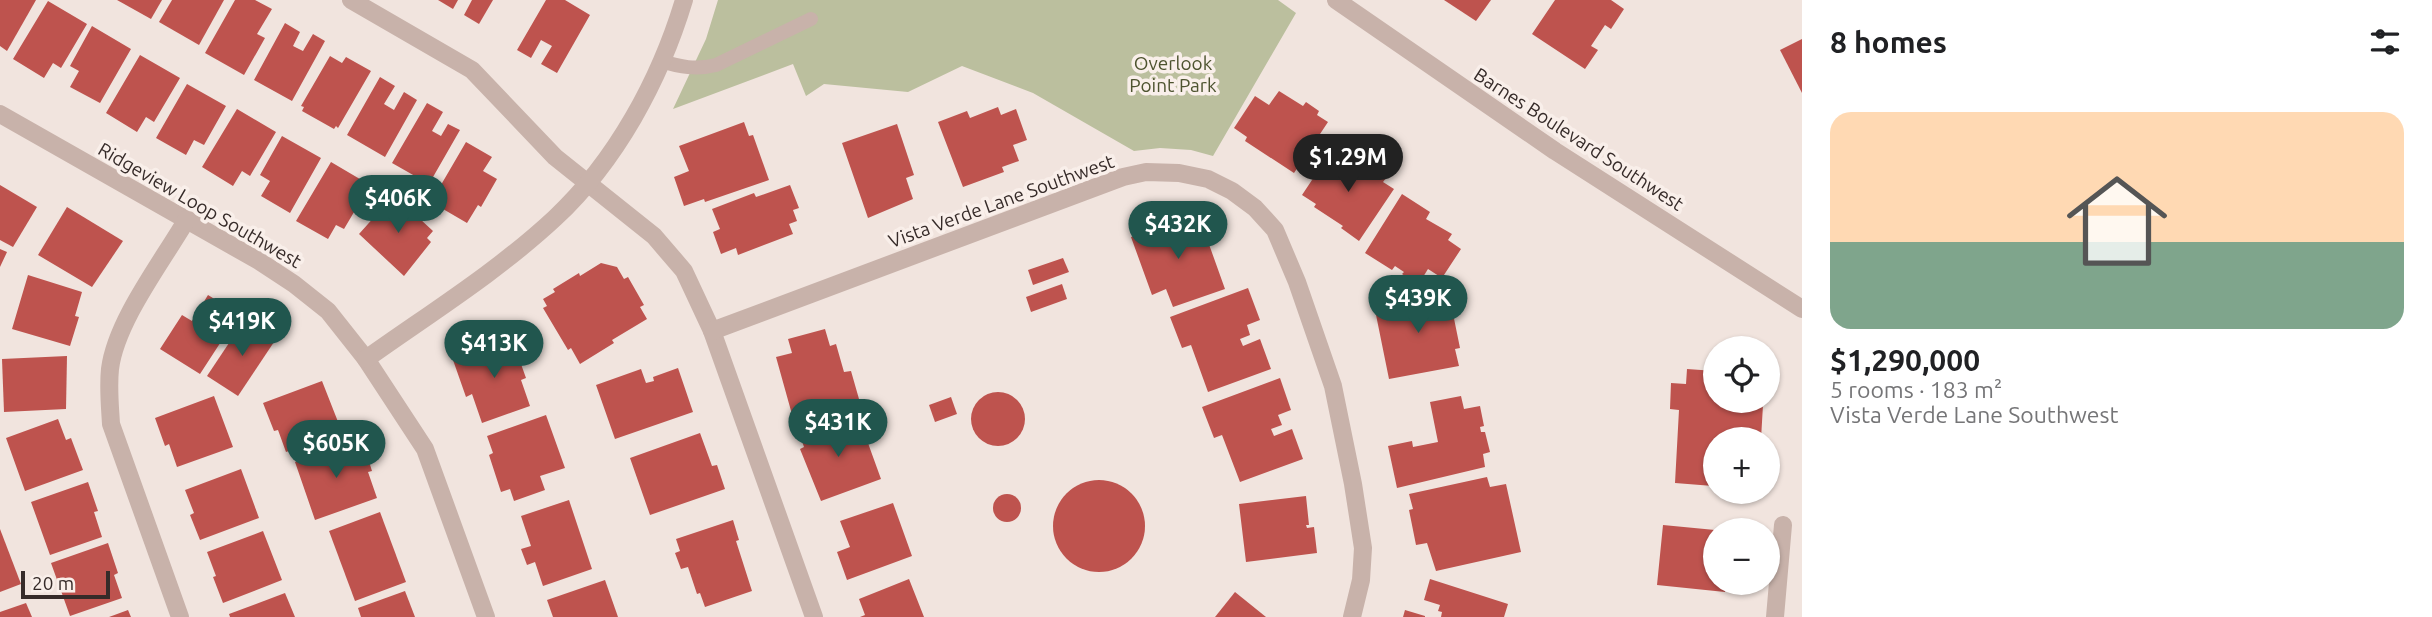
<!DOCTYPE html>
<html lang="en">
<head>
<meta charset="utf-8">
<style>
  :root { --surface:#fff; --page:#f6f6f6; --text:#202124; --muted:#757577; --line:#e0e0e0; --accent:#21564e }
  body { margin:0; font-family:Ubuntu,sans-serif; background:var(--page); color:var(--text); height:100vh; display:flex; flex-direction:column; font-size:26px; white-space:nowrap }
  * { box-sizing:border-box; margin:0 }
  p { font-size:23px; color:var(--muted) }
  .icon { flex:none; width:38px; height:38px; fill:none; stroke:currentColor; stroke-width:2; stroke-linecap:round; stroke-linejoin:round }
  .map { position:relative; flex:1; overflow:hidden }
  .panel { display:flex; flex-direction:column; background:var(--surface); width:630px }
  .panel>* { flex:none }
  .fabs { position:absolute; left:1703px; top:336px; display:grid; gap:14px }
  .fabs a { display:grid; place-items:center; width:77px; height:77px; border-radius:50%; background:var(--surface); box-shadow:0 2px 5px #0004; font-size:35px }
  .scale { position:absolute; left:21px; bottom:18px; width:89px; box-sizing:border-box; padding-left:7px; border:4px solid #362b29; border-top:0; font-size:19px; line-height:24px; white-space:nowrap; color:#362b29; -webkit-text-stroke:5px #f9efea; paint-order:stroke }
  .price { position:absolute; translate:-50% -60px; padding:0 16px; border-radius:24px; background:var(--accent); color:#fff; font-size:23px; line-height:46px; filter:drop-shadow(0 2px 4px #0008) }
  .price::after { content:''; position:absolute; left:50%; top:42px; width:21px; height:16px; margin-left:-10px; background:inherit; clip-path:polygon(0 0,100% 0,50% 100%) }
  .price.active { background:#222; color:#fff }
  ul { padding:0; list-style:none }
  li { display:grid; align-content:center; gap:14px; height:371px; padding:0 28px }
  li+li { border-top:2px solid var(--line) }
  li span { display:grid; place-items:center; height:217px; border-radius:21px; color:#555 }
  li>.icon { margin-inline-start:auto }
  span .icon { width:126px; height:126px; fill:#fffc; stroke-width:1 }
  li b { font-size:30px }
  h2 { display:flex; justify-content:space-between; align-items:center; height:84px; padding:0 28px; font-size:30px }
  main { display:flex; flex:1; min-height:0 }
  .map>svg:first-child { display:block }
</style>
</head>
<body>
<main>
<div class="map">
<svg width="1802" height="617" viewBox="0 0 1802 617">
  <rect width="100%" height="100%" fill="#f1e4de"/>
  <polygon fill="#bbbf9e" points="718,0 1278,0 1296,13 1213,156 1191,150 1160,148 1134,151 1033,93 962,66 908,92 824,84 806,96 793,64 673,109 706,39"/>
  <g fill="#be534e">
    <polygon points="0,0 36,0 7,51 0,46"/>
    <polygon points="117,0 162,0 151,19"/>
    <polygon points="172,0 224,0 199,45 159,22"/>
    <polygon points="235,0 255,0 272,9 257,34 265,38 244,75 205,53"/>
    <polygon points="438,0 458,0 453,9"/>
    <polygon points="472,0 493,0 479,24 464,15"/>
    <polygon points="546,0 565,0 590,15 557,73 541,64 552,46 541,40 531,58 517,50"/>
    <polygon points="1444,0 1491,0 1476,21"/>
    <polygon points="1555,0 1611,0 1624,9 1611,29 1605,25 1591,46 1598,50 1585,69 1532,34"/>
    <polygon points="48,1 87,24 61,68 53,63 44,78 13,59"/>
    <polygon points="285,23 300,32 293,46 303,51 313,34 325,41 292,101 254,80"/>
    <polygon points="92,26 131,49 100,103 70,87 79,71 70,66"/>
    <polygon points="1802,39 1802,93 1780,50"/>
    <polygon points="140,55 180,78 154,122 146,117 137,132 106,113"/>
    <polygon points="330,56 342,63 346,57 371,71 338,128 336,126 334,129 302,111 304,107 301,106"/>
    <polygon points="380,77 395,86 384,104 394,110 404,92 417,100 385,157 347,135"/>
    <polygon points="187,84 226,106 204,145 194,140 186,155 156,138"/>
    <polygon points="1279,91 1303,106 1306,102 1319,111 1317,115 1328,122 1294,173 1245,141 1247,137 1234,128 1255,96 1269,105"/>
    <polygon points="427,103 443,112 432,131 441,136 448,124 460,130 429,184 392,163"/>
    <polygon points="998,107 1001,115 1016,109 1027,140 1013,145 1019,161 1002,167 1004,172 963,187 938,122 967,111 970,118"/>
    <polygon points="237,109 276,132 250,176 242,171 233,186 202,167"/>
    <polygon points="744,122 749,136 753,135 769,180 705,202 704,199 684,206 674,177 689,171 679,146"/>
    <polygon points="897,124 914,175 906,178 913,199 868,218 842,143"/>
    <polygon points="282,136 321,158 290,213 261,196 270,181 260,175"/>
    <polygon points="466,142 492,157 483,171 497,179 481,207 478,205 467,223 431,202"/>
    <polygon points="1330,153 1343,161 1346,157 1369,173 1371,169 1386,178 1383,182 1394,189 1359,241 1341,228 1343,226 1314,207 1316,204 1302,195"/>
    <polygon points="331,162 370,185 344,229 336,225 328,239 296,221"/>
    <polygon points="0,185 37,207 13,247 0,240"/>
    <polygon points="790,185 799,208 793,210 797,221 789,224 793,234 738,255 736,248 721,254 713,232 720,229 712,209 754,193 756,197"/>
    <polygon points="1402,194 1430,212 1426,219 1452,234 1448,240 1461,249 1442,278 1428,269 1418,285 1402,274 1404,272 1395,266 1392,270 1365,253"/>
    <polygon points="394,195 433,231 427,238 431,242 404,276 359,234"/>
    <polygon points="67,207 123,241 92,287 38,255"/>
    <polygon points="1189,217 1201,222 1225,289 1173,307 1166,289 1152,295 1131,237 1146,232 1144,228 1171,219 1173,223"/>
    <polygon points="0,249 7,252 0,267"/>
    <polygon points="1063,258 1069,272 1033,285 1028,270"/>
    <polygon points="601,263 617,267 624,279 628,277 644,305 640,307 647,319 612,340 614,343 580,364 571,348 568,350 543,308 547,306 543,299 555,292 553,289 579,273 580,276"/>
    <polygon points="28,275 82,292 75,316 79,317 70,346 12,329"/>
    <polygon points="1062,284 1067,299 1031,312 1026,297"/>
    <polygon points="1248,288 1260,320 1247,325 1250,335 1240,339 1243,346 1260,339 1271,369 1208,392 1191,345 1182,348 1170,317"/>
    <polygon points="1449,294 1460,348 1455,349 1459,366 1389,379 1374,305 1408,298 1408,301"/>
    <polygon points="208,295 239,314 200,374 160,349 182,315 192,321"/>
    <polygon points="245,319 276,339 238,396 207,376"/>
    <polygon points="825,329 830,346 836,344 844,372 851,371 859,399 793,418 776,357 792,353 788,339"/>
    <polygon points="512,339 526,378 521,380 530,406 482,423 472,394 466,397 453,360"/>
    <polygon points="67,356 66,409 4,412 2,359"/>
    <polygon points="678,368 693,412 615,439 596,385 641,369 646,383 654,381 653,377"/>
    <polygon points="1687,369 1715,371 1715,401 1756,401 1756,404 1763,405 1761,439 1715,439 1713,486 1675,483 1679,410 1670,409 1671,383 1686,384"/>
    <polygon points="1280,378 1291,410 1278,415 1282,425 1271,429 1274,436 1292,429 1303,459 1240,482 1222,435 1214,438 1202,407"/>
    <polygon points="322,381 342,432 286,452 278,430 274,431 263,403"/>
    <circle cx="998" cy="419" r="27"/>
    <polygon points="214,396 233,447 177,467 169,444 165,446 155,418"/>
    <polygon points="1461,396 1464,409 1480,406 1484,426 1480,427 1481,432 1485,432 1490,452 1483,454 1485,467 1397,488 1388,446 1412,441 1413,447 1438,442 1430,402"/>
    <polygon points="951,397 957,414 935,422 929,405"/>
    <polygon points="546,415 565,468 540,476 545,490 514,501 510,489 501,492 489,455 493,453 487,436"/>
    <polygon points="58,419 66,440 71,438 83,470 25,491 6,438"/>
    <polygon points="830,421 833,430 860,421 881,479 821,501 800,449 804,447 799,432"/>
    <polygon points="700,433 712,466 717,465 725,489 650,515 630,458"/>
    <polygon points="350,442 354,456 366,452 372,471 368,472 377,498 315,520 295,462"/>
    <polygon points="241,469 259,518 200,540 190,515 194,513 185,490"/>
    <polygon points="1487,477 1490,487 1506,484 1521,552 1436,571 1427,543 1416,545 1409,510 1413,509 1409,494"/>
    <circle cx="1099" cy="526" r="46"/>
    <polygon points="88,482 98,511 94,512 102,537 50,555 31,502"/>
    <circle cx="1007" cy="508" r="14"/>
    <polygon points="1306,496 1309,525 1306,525 1307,528 1314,527 1317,553 1246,562 1239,504"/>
    <polygon points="569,500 592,569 543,586 535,562 527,565 521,549 531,546 521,516"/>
    <polygon points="893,503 912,556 847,580 837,552 850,547 840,521"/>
    <polygon points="380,512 406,582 355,601 329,531"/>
    <polygon points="733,520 739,540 736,541 752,591 705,607 700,593 697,594 688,567 681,569 675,553 680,551 676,539"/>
    <polygon points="1663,525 1715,530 1715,583 1726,583 1725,592 1657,585"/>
    <polygon points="0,529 21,584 0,592"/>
    <polygon points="263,531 282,580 223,603 213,577 216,576 207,552"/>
    <polygon points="108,543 118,573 114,575 122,598 70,616 51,563"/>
    <polygon points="909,579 924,617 860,617 865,615 859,599"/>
    <polygon points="1430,579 1508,604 1504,617 1441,617 1442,612 1438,611 1440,605 1424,600"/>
    <polygon points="605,580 618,617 553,617 547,600"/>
    <polygon points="405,591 415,617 361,617 358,608"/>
    <polygon points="1235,592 1266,617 1215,617"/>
    <polygon points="285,593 295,617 230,617 229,614"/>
    <polygon points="26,603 32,617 0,617 0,612"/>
    <polygon points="128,610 131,617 109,617"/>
    <polygon points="1405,610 1425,616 1425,617 1403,617"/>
  </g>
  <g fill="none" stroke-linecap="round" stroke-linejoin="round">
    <path stroke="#c8b2aa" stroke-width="14" d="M 661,61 C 680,67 696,70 716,65 L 811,19"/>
    <g stroke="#c8b2aa" stroke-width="18">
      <polyline points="351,0 472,70 555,157 654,236 684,271 712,331 814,617"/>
      <polyline points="0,114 259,261 294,284 328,311 366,359 425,449 486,617"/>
      <polyline points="712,331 1123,177 1146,172 1179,173 1208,179 1232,191 1255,208 1275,230 1297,282 1333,386 1353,484 1363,548 1361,580 1352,617"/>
      <path d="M 366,359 C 429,314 497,272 555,218 C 616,161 660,80 684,0"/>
      <path d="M 180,617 L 111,424 C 110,406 108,388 110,369 C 116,321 162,262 187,219"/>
      <polyline points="1775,617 1783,525"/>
    </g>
    <polyline stroke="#c8b2aa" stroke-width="18" points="1336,0 1555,151 1802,309"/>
  </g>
  <g text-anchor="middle" stroke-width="7" stroke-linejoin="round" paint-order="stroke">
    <g font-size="19" fill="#4d532f" stroke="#f9efea">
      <text x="1173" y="70">Overlook<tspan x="1173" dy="22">Point Park</tspan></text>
    </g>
    <g font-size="19" fill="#362b29" stroke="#f9efea">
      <text transform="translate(1579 139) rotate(33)" y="7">Barnes Boulevard Southwest</text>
      <text transform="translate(1001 201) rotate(-20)" y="7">Vista Verde Lane Southwest</text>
      <text transform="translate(200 205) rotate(30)" y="7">Ridgeview Loop Southwest</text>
    </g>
  </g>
</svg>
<div class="fabs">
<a><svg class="icon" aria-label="locate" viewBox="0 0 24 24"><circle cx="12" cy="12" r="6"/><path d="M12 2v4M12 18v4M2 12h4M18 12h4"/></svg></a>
<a>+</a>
<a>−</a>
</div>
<div class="scale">20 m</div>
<b class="price active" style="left:1348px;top:194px">$1.29M</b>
<b class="price" style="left:398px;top:235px">$406K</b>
<b class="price" style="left:1178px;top:261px">$432K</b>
<b class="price" style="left:1418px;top:335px">$439K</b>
<b class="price" style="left:242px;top:358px">$419K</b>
<b class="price" style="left:494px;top:380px">$413K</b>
<b class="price" style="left:838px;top:459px">$431K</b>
<b class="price" style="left:336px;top:480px">$605K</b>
</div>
<section class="panel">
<h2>8 homes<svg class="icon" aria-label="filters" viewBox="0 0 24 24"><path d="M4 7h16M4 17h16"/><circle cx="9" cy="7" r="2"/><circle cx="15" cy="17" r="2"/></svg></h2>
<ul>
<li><span style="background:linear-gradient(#ffd9b3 60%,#7fa58c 0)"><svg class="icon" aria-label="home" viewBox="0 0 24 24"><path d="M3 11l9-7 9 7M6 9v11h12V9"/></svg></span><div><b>$1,290,000</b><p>5 rooms · 183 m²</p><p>Vista Verde Lane Southwest</p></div></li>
</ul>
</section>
</main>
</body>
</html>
